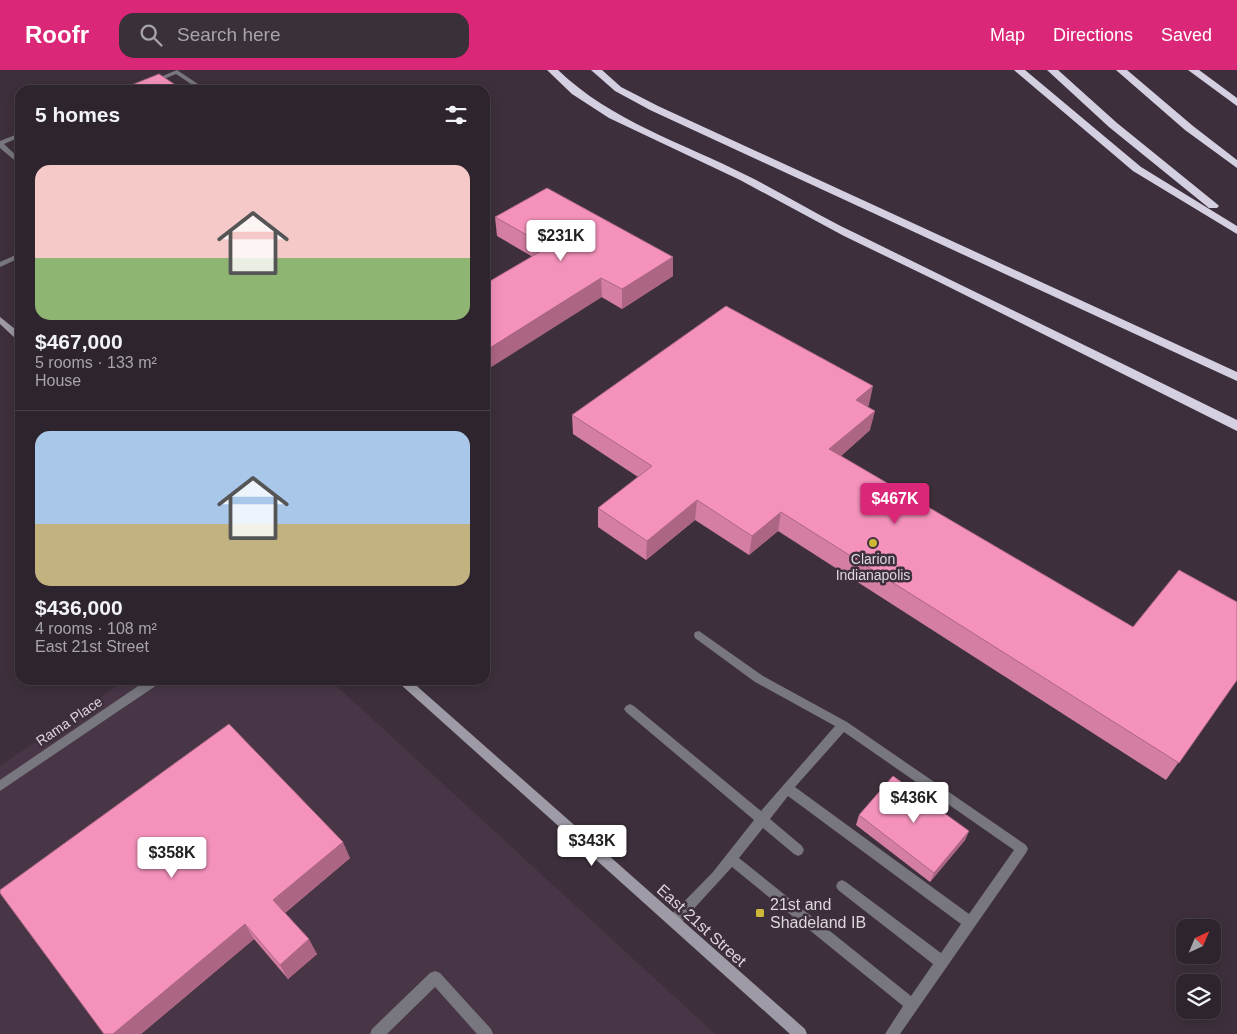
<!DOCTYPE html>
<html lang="en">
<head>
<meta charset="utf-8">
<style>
  :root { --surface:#2e242d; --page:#3a3039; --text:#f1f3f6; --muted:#a7a4aa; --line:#494149; --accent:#db2777 }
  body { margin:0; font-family:Arial,sans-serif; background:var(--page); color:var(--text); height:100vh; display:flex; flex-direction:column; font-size:19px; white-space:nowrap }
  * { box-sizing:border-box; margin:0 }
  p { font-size:16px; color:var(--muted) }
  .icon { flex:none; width:28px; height:28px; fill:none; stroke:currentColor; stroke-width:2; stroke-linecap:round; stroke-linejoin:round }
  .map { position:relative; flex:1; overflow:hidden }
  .details { position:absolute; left:15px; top:15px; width:475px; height:600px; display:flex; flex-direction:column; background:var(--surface); border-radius:15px; box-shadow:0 2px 12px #0003,0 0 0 1px var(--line) }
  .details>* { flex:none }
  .needle { width:32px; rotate:44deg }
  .fabs { position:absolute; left:1176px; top:849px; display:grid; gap:10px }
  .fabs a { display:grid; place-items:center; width:45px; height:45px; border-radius:10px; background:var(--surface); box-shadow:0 2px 12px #0003,0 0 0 1px var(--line); font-size:25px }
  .price { position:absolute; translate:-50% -42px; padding:0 11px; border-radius:5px; background:#fff; color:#222; font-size:16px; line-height:32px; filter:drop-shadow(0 1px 2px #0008) }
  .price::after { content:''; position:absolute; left:50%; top:30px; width:15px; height:11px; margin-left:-8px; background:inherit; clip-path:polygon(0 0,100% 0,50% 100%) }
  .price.current { background:var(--accent); color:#fff }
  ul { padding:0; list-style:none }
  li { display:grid; align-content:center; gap:10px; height:265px; padding:0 20px }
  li+li { border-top:1px solid var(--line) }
  li span { display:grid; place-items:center; height:155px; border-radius:15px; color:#555 }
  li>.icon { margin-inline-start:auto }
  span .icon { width:90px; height:90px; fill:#fffc; stroke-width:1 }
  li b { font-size:21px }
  h2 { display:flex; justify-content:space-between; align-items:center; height:60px; padding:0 20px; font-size:21px }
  header { display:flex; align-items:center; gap:30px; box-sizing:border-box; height:70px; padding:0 25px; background:var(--accent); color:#fff }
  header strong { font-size:24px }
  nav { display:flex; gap:28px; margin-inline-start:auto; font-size:18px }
  .search { width:350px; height:45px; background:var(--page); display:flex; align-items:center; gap:12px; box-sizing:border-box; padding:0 18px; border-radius:15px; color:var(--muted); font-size:19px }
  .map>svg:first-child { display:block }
</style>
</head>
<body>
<header>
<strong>Roofr</strong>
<div class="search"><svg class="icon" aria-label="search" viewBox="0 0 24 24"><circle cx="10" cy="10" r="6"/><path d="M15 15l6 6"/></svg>Search here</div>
<nav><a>Map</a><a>Directions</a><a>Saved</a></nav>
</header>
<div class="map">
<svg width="1237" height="964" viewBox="0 0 1237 964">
  <rect width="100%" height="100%" fill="#3d303c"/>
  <polygon fill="#483647" points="126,610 330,610 715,964 0,964 0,696"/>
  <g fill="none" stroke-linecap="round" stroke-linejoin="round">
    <g fill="#78767e" fill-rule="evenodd">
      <polygon points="177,0 207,20 200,20 176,4 138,20 129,20"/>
      <polygon points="20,63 20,67 4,74 20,89 20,95 0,78 0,71"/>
      <polygon points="20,183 20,188 0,197 0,192"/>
      <path d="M 699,561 L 763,606 L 847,652 L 1026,775 L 1028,779 L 1026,783 L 900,964 L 885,964 L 903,936 L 732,797 L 679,855 L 674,857 L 669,855 L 668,851 L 669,847 L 713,802 L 754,750 L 626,642 L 624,639 L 626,636 L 630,634 L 634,636 L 761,741 L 835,656 L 755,612 L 695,568 L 694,565 L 695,562 ZM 844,662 L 1014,780 L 969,844 L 795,717 ZM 788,726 L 961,854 L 941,883 L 846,812 L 842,810 L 838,812 L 836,816 L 838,820 L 933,894 L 911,926 L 739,788 L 763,758 L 794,784 L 798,786 L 802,784 L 804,780 L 802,776 L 770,749 Z"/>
      <polygon points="435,901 440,903 491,959 493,964 477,964 435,917 387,964 370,964 372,959 430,903"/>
    </g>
    <polygon fill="#78767e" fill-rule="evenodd" points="147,610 161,610 160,613 0,721 0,710"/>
    <g fill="#9e9aa6" fill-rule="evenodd">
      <polygon points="0,247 20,263 20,271 17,270 0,254"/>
      <polygon points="398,610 410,610 805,959 807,964 790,964 399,613"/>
    </g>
    <g fill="#d5cfe2" fill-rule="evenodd">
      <path d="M 547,0 L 558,0 C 611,51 683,73 748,106 C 784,124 818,145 853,162 C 981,225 1109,287 1237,350 L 1237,361 L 937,211 L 844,166 L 740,110 L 609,48 L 572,24 Z"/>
      <polygon points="591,0 602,0 621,17 658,36 1237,302 1237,311 650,40 615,21"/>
      <polygon points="1014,0 1025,0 1141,97 1237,156 1237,164 1133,101"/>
      <polygon points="1047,0 1058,0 1117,53 1217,134 1219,136 1217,138 1209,138 1109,57"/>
      <polygon points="1116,0 1127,0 1193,56 1237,90 1237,98 1185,60"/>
      <polygon points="1188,0 1199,0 1237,28 1237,36"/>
    </g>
  </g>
  <g fill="#d37ea2">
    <polygon points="495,147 673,206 622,239 497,166"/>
    <polygon points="869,335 867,337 870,360 841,386 1133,557 1237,610 1166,710 778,461 749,485 695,450 646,490 598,457 598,438 638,407 573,364 572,345"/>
    <polygon points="229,654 350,788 285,843 317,884 288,909 254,869 141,964"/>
    <polygon points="859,745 969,761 965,770 930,812 856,755"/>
  </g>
  <g fill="#ac6684">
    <polygon points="673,187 673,206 622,239 622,219"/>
    <polygon points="601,208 602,227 485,301 485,281"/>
    <polygon points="873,316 869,335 852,350 856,330"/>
    <polygon points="875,341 870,360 826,399 829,379"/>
    <polygon points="697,430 695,450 646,490 647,471"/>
    <polygon points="781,442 778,461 749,485 752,466"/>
    <polygon points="969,761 965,770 930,812 934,803"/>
    <polygon points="343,772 350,788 281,846 273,830"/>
    <polygon points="245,854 254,869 141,964 113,964"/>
    <polygon points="309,869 317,884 288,909 280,895"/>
  </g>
  <g fill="#f592bc" stroke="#ac6684">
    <polygon points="159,4 183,20 119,20"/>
    <polygon points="547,118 673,187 622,219 601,208 485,281 485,214 548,177 495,147"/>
    <polygon points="726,236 873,316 856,330 875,341 829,379 1133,557 1179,500 1237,532 1237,610 1179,693 781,442 752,466 697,430 647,471 598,438 652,396 572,345"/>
    <polygon points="229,654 343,772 273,830 309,869 280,895 245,854 113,964 104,964 0,823 0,820"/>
    <polygon points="893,706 969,761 934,803 859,745"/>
  </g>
  <g fill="#ccb938" stroke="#3d303c" stroke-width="2">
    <circle cx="873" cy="473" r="5"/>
    <rect x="755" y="838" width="10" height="10" rx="2.5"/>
  </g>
  <g text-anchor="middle" stroke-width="5" stroke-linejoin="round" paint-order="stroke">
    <g font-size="14" fill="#dfd7df" stroke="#3d303c">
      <text x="873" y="494">Clarion<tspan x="873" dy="16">Indianapolis</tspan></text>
    </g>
    <g font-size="14" fill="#dfd7df" stroke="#3d303c">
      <text transform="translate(69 651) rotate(-34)" y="5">Rama Place</text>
    </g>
    <g font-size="16" fill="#dfd7df" stroke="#3d303c" text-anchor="start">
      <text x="770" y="840">21st and<tspan x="770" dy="18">Shadeland IB</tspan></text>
    </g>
    <g font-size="16" fill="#dfd7df" stroke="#3d303c">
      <text transform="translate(702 855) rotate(42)" y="6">East 21st Street</text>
    </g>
  </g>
</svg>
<div class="fabs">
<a><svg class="needle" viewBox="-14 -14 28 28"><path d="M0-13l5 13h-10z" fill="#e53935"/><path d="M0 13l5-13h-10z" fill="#a7a4aa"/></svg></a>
<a><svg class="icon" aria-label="layers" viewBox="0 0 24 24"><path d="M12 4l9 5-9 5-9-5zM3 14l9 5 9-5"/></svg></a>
</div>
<b class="price" style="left:561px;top:192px">$231K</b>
<b class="price current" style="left:895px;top:455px">$467K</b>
<b class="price" style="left:914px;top:754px">$436K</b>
<b class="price" style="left:592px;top:797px">$343K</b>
<b class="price" style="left:172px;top:809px">$358K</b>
<section class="details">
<h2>5 homes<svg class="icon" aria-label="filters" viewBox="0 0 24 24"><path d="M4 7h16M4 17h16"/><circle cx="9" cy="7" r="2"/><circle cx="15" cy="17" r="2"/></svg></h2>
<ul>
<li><span style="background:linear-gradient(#f6c9c9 60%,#8fb573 0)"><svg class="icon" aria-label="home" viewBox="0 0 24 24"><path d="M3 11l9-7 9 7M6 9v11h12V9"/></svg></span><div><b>$467,000</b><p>5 rooms · 133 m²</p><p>House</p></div></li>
<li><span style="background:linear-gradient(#a9c7e8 60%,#c2b280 0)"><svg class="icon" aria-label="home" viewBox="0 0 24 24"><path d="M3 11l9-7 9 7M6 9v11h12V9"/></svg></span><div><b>$436,000</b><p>4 rooms · 108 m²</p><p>East 21st Street</p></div></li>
</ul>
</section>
</div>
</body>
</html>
